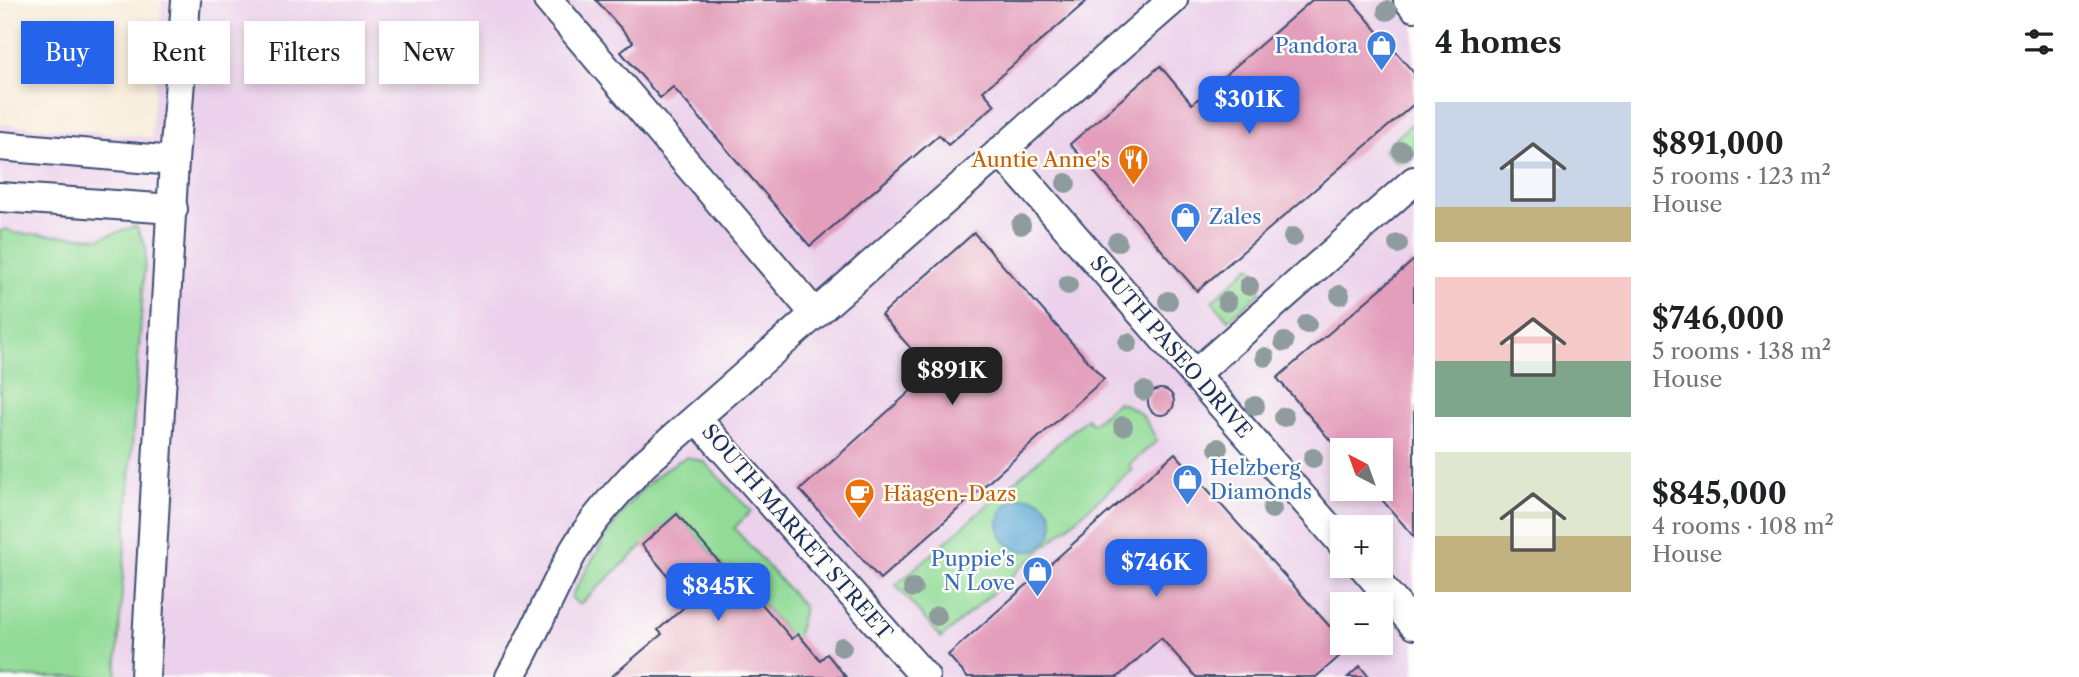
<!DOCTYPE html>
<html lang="en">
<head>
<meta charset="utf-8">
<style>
  :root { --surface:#fff; --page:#f6f6f6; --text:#202124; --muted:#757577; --accent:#2563eb }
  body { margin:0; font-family:"Libre Caslon Text",serif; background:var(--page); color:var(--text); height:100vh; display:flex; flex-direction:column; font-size:26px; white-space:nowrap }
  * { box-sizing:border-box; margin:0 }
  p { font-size:23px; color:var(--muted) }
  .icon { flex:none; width:38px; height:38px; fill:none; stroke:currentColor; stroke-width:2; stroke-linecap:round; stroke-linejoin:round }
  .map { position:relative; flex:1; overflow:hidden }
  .details { display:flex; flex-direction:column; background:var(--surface); width:665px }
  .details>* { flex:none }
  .top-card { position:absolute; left:21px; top:21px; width:665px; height:63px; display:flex; gap:14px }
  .needle { width:46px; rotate:319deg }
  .fabs { position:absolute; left:1330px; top:438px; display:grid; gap:14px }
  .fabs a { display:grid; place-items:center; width:63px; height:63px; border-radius:0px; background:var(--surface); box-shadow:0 4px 10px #0003; font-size:35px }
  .price { position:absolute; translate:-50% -60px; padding:0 16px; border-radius:14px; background:var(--accent); color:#fff; font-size:23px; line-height:46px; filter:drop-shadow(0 2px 4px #0008) }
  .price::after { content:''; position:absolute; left:50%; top:42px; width:21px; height:16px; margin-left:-10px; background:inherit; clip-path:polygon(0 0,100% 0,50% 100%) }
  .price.on { background:#222; color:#fff }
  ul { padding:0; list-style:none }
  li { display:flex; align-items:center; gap:21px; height:175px; padding:0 21px }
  li span { display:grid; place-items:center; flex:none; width:196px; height:140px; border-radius:0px; color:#555 }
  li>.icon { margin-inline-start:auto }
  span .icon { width:84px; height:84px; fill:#fffc; stroke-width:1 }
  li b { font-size:30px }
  h2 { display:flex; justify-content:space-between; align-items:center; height:84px; padding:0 21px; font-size:30px }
  .tag { padding:0 24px; border-radius:0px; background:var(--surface); box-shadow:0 4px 10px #0003; font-size:24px; line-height:63px }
  .tag.on { background:var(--accent); color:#fff }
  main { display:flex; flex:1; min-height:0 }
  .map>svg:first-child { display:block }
</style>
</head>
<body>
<main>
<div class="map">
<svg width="1414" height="677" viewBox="0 0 1414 677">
  <rect width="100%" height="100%" fill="#fdfcf7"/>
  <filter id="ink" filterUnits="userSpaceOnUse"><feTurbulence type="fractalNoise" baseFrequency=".0143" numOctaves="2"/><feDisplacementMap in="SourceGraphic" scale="14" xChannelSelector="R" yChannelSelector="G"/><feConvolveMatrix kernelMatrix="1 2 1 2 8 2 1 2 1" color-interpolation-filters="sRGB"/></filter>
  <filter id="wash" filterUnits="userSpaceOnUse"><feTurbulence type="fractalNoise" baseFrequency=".00686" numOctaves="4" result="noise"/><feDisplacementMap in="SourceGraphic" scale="28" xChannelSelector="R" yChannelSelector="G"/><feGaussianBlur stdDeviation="1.57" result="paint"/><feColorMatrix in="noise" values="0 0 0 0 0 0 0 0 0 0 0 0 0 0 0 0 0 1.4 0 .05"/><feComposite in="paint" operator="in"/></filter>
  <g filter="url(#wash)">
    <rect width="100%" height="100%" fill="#f8eddb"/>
    <path fill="#ebd1eb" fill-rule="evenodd" d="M 162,0 L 1414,0 L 1414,677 L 0,677 L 0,124 L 151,137 ZM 1342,450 L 1381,450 L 1381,488 L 1342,488 ZM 1342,527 L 1381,527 L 1381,565 L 1342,565 ZM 1342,604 L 1381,604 L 1381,642 L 1342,642 Z"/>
    <g fill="#91db96" stroke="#56857a" stroke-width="2">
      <polygon points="1414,122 1414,156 1407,162 1395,162 1384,149"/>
      <polygon points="136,226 146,247 116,677 0,677 0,231 7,229 14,233 100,238"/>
      <polygon points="1250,266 1261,276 1260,293 1228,320 1212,301"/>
      <path d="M 1118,402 C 1142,410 1146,419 1157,441 L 1129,465 L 1132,470 L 941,638 L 896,585 L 1087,418 L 1092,424 Z"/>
      <path d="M 687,457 L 704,462 L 751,511 L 734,528 L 804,607 L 798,634 L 792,639 L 731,567 L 726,570 L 677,514 L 579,605 L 571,597 C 600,547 631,482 687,457 Z"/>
    </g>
    <circle fill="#5ca9d5" stroke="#3c6c9a" stroke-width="2" cx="1026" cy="524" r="27"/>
    <g id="blocks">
      <g fill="#e39ebb">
        <polygon points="596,0 1088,0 983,91 995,105 948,145 939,135 810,246 673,87 660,98 621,52 633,42"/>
        <polygon points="1312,0 1351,0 1414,73 1414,104 1197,291 1070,144 1160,66 1192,104"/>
        <polygon points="974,233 1104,379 880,579 800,490 932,372 881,315"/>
        <polygon points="1414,260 1414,537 1372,488 1381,488 1381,450 1342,450 1342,454 1277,378"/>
        <circle cx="1161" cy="402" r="13"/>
        <polygon points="1175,453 1349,648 1316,677 1196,677 1161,638 1118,677 967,677 948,655"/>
        <polygon points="677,514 726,570 731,568 792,639 798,634 820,660 827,654 846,677 611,677 662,634 658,630 690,602 642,545"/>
        <polygon points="1360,666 1369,677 1348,677"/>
      </g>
    </g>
  </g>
  <g filter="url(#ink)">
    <use href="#blocks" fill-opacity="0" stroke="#3c4c71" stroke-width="2"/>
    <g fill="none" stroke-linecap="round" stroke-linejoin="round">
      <defs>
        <g id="minor">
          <polyline points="548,0 815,314"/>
          <polyline points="1408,0 1414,7"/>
          <polyline points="0,146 174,161"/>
          <polyline points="1000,151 1342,543"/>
          <polyline points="0,197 173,209"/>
          <polyline points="1195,374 1414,181"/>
          <polyline points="697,419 925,677"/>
          <polyline points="1362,565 1414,625"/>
          <polyline points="145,677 174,161 186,0"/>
          <path d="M 510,677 C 533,636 551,593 573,552 C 592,519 619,491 644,464 L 1173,0"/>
        </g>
      </defs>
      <use href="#minor" stroke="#3c4c71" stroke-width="32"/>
      <use href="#minor" stroke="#fff" stroke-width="28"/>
    </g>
    <g fill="#8e9c9e">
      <circle cx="1387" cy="11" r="10"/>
      <circle cx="1402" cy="151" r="10"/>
      <circle cx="1066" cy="183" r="10"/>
      <circle cx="1021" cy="225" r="10"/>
      <circle cx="1293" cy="237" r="10"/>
      <circle cx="1117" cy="242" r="10"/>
      <circle cx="1398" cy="244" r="10"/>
      <circle cx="1068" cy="285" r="10"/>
      <circle cx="1249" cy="286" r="10"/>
      <circle cx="1340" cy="295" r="10"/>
      <circle cx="1168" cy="301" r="10"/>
      <circle cx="1227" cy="302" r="10"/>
      <circle cx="1307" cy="324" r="10"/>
      <circle cx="1284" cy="342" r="10"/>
      <circle cx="1128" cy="343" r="10"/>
      <circle cx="1265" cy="357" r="10"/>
      <circle cx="1144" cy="391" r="10"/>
      <circle cx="1255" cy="406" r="10"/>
      <circle cx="1284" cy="417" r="10"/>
      <circle cx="1123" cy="426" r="10"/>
      <circle cx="1218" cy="448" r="10"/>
      <circle cx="1313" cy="458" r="10"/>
      <circle cx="1272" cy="509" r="10"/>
      <circle cx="913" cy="588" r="10"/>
      <circle cx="937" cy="616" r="10"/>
      <circle cx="842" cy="647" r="10"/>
    </g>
  </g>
  <defs>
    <symbol id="shop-pin" viewBox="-11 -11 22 30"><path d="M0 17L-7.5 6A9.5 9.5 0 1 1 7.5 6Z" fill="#3f7fe0" stroke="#fdfcf7"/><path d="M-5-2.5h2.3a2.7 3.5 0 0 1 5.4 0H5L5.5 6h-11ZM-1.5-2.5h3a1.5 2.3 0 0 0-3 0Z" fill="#fff"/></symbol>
    <symbol id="restaurant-pin" viewBox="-11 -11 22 30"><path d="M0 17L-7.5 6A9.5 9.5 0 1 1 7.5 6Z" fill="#e8710a" stroke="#fdfcf7"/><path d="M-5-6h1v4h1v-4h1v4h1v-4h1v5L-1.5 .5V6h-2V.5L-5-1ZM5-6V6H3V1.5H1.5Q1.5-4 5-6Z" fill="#fff"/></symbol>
    <symbol id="cafe-pin" viewBox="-11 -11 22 30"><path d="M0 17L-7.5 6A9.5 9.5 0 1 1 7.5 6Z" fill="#e8710a" stroke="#fdfcf7"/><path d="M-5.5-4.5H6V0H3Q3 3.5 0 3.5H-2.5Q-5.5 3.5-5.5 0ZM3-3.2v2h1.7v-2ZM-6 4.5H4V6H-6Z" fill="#fff"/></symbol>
  </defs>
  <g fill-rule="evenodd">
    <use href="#shop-pin" x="1364" y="28" width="35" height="47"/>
    <use href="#restaurant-pin" x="1116" y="142" width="35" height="47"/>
    <use href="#shop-pin" x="1168" y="200" width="35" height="47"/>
    <use href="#shop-pin" x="1170" y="462" width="35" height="47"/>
    <use href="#cafe-pin" x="842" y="476" width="35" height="47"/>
    <use href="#shop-pin" x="1020" y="554" width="35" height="47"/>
  </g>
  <g text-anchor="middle" stroke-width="5" stroke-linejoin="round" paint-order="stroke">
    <g font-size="21" fill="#366cbe" stroke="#fdfcf7" text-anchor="end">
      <text x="1358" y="53">Pandora</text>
      <text x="1209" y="224" text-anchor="start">Zales</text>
      <text x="1210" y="475" text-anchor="start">Helzberg<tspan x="1210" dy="24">Diamonds</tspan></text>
      <text x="1015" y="566">Puppie's<tspan x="1015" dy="24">N Love</tspan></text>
    </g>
    <g font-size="21" fill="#c56008" stroke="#fdfcf7" text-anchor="end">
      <text x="1110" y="167">Auntie Anne's</text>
      <text x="883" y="501" text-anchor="start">Häagen-Dazs</text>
    </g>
    <g font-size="21" fill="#1b2f5e" stroke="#fdfcf7">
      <text transform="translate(1171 347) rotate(49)" y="7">SOUTH PASEO DRIVE</text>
      <text transform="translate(797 532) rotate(49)" y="7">SOUTH MARKET STREET</text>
    </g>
  </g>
</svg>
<div class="fabs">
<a><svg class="needle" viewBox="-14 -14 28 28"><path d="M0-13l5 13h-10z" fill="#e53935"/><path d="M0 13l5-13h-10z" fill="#757577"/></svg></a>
<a>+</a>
<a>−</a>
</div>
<b class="price" style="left:1249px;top:136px">$301K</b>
<b class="price on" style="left:952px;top:407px">$891K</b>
<b class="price" style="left:1156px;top:599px">$746K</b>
<b class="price" style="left:718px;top:623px">$845K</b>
<div class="top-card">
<a class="tag on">Buy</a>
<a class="tag">Rent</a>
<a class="tag">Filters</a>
<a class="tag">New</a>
</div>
</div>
<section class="details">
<h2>4 homes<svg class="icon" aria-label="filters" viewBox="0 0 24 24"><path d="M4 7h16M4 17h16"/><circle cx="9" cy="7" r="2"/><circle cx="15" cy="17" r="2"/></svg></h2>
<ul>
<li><span style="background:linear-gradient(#c9d6e8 75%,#c2b280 0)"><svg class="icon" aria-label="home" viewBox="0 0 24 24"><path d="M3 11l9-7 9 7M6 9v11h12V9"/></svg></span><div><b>$891,000</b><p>5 rooms · 123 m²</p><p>House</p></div></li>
<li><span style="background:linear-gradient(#f6c9c9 60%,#7fa58c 0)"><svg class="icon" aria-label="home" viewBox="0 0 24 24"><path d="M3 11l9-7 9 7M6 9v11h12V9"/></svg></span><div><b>$746,000</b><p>5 rooms · 138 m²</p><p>House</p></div></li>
<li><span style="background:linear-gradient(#dfe7d0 60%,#c2b280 0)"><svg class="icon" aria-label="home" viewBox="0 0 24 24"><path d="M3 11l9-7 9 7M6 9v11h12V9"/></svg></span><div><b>$845,000</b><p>4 rooms · 108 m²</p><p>House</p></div></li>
</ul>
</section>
</main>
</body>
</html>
